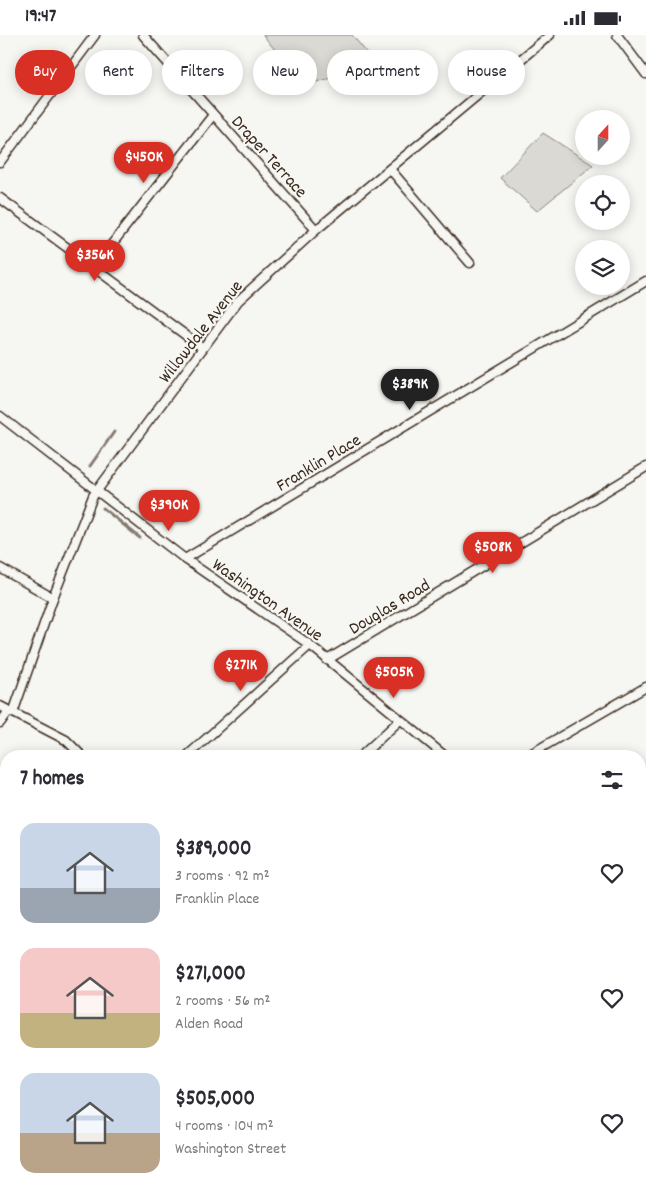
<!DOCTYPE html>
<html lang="en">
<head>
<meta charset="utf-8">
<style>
  :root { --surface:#fff; --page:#f7f7f7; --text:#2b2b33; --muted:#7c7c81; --accent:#d93025 }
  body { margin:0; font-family:Dekko,sans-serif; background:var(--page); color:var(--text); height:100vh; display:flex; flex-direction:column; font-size:19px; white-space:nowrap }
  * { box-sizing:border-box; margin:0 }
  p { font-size:16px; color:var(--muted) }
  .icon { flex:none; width:28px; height:28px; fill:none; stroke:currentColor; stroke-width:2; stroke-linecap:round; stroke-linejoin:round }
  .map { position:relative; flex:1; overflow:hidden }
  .sheet { position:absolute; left:0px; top:715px; width:646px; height:445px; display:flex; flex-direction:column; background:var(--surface); border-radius:20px 20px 0 0; box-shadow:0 2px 12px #0003 }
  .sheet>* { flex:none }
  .hud { position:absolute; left:15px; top:15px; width:616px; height:45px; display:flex; gap:10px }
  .needle { width:32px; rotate:21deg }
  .fabs { position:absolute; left:575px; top:75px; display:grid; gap:10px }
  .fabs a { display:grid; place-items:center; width:55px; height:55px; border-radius:50%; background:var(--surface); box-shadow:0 2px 12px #0003; font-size:25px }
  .price { position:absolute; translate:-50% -42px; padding:0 11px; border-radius:18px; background:var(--accent); color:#fff; font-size:16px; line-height:32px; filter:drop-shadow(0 1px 2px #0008) }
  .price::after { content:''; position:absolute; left:50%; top:30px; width:15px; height:11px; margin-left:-8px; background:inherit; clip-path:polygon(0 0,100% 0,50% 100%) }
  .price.active { background:#222; color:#fff }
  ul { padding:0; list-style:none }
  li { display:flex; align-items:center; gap:15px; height:125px; padding:0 20px }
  li span { display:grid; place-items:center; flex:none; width:140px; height:100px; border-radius:15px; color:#555 }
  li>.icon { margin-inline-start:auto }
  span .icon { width:60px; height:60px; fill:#fffc; stroke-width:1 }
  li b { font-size:21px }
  h2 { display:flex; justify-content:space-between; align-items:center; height:60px; padding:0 20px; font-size:21px }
  .tag { padding:0 18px; border-radius:22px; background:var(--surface); box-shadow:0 2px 12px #0003; font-size:18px; line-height:45px }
  .tag.active { background:var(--accent); color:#fff }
  .status { display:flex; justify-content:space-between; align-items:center; height:35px; padding:0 25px; background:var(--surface); direction:ltr }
  .status svg { height:14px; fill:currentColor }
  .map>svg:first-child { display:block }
</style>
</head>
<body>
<div class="status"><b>19:47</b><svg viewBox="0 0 49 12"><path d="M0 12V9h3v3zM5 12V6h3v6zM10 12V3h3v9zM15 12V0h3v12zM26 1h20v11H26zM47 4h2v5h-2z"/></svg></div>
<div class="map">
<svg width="646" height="1160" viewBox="0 0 646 1160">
  <rect width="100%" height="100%" fill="#f6f6f2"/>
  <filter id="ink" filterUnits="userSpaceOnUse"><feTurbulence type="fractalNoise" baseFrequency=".02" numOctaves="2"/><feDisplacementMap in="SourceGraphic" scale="10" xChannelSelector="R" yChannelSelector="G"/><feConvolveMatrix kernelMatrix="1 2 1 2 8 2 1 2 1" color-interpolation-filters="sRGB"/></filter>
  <g filter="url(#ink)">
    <g fill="#dad9d3" stroke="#8a8278">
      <polygon points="263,0 352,0 377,30 313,48 280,21"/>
      <polygon points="543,98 593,130 537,176 500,143"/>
      <polygon points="6,761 6,887 0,891 0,769"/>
    </g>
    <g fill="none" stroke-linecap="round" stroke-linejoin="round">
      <g stroke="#857a71" stroke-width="3">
        <polyline points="90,431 114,397"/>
        <polyline points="103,473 140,503"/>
      </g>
      <defs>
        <g id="minor">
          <polyline points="143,0 316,195"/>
          <polyline points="617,0 646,39"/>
          <polyline points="0,127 95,0"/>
          <polyline points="390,134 470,228"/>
          <polyline points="0,163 203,313"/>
          <polyline points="94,232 213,80"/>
          <polyline points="0,381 185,524 310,610 445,721"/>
          <polyline points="185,524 646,246"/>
          <polyline points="0,533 53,563"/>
          <polyline points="327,625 646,432"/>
          <polyline points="0,671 66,705 82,721"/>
          <polyline points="13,678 53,563 93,461 238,266 316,195 550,0"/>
          <polyline points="0,688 9,676"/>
          <polyline points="187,721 310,610"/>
          <polyline points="361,721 400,685"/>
          <polyline points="527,721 646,652"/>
          <polyline points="640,875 646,880"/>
          <polyline points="0,1052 6,1043"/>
          <polyline points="414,1154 419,1160"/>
        </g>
        <g id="tertiary">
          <polyline points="640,981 646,977"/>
          <polyline points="343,1160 353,1154"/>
        </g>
      </defs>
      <use href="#minor" stroke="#3b2a1e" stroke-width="11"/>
      <use href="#tertiary" stroke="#3b2a1e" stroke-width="14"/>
      <use href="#minor" stroke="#f6f6f2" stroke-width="8"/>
      <use href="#tertiary" stroke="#f6f6f2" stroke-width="10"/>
    </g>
  </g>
  <g text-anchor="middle" stroke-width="4.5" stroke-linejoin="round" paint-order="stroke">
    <g font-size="18" fill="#3b2a1e" stroke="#f6f6f2">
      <text transform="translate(270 121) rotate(48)" y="6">Draper Terrace</text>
      <text transform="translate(200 296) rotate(-52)" y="6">Willowdale Avenue</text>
      <text transform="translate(318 427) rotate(-31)" y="6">Franklin Place</text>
      <text transform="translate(268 564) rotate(35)" y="6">Washington Avenue</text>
      <text transform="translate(389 571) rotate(-31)" y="6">Douglas Road</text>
    </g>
  </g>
</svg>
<div class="fabs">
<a><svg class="needle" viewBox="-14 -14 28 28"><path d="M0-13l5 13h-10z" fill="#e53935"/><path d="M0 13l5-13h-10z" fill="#7c7c81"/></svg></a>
<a><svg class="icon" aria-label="locate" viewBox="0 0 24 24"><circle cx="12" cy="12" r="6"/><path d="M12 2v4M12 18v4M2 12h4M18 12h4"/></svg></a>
<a><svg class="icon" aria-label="layers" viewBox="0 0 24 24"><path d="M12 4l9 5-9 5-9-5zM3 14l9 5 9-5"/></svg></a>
</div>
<b class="price" style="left:144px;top:149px">$450K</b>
<b class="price" style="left:95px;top:247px">$356K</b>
<b class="price active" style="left:410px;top:376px">$389K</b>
<b class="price" style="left:169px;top:497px">$390K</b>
<b class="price" style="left:493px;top:539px">$508K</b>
<b class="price" style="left:241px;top:657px">$271K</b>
<b class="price" style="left:394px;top:664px">$505K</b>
<div class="hud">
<a class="tag active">Buy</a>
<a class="tag">Rent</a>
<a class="tag">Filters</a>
<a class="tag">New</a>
<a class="tag">Apartment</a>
<a class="tag">House</a>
</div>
<section class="sheet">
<h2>7 homes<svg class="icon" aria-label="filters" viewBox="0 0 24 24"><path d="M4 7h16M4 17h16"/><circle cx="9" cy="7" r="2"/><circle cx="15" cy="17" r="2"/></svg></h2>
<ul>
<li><span style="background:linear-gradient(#c9d6e8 65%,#9aa5b1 0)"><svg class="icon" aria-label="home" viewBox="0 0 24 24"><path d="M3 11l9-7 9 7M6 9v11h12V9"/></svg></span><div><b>$389,000</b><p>3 rooms · 92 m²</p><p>Franklin Place</p></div><svg class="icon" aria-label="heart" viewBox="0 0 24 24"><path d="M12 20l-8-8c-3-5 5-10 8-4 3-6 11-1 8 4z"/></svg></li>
<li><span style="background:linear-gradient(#f6c9c9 65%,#c2b280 0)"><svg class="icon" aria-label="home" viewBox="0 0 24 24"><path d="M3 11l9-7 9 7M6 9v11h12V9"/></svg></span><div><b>$271,000</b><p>2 rooms · 56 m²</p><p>Alden Road</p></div><svg class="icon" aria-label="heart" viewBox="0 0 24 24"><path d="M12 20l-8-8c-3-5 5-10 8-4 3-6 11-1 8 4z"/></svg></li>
<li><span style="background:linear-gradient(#c9d6e8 60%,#b9a48a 0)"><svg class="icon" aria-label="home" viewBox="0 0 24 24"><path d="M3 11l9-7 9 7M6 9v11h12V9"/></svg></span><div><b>$505,000</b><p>4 rooms · 104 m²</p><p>Washington Street</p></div><svg class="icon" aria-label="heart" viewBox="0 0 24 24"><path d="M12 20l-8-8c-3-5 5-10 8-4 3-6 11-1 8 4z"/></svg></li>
</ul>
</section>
</div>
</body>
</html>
